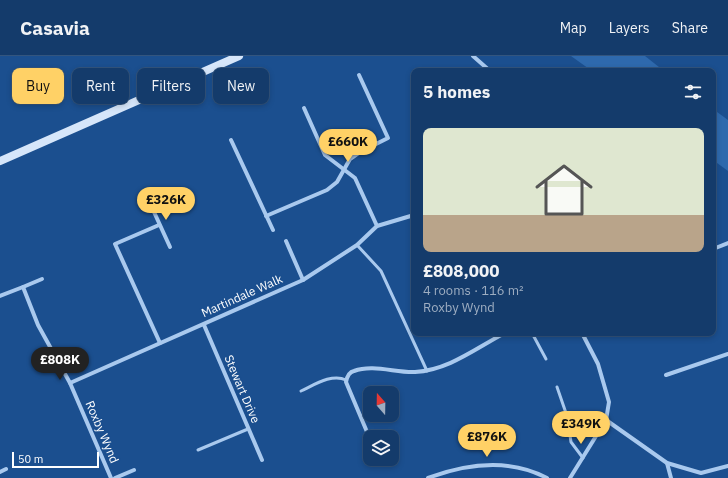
<!DOCTYPE html>
<html lang="en">
<head>
<meta charset="utf-8">
<style>
  :root { --surface:#143b6b; --page:#1d4271; --text:#f1f3f6; --muted:#9dadc1; --line:#33557e; --accent:#ffd166 }
  body { margin:0; font-family:"IBM Plex Sans",sans-serif; background:var(--page); color:var(--text); height:100vh; display:flex; flex-direction:column; font-size:15px; white-space:nowrap }
  * { box-sizing:border-box; margin:0 }
  p { font-size:13px; color:var(--muted) }
  .icon { flex:none; width:22px; height:22px; fill:none; stroke:currentColor; stroke-width:2; stroke-linecap:round; stroke-linejoin:round }
  .map { position:relative; flex:1; overflow:hidden }
  .details { position:absolute; left:411px; top:12px; width:305px; height:268px; display:flex; flex-direction:column; background:var(--surface); border-radius:8px; box-shadow:0 2px 6px #0003,0 0 0 1px var(--line) }
  .details>* { flex:none }
  .top-card { position:absolute; left:12px; top:12px; width:339px; height:36px; display:flex; gap:8px }
  .needle { width:26px; rotate:340deg }
  .controls { position:absolute; left:363px; top:330px; display:grid; gap:8px }
  .controls a { display:grid; place-items:center; width:36px; height:36px; border-radius:8px; background:var(--surface); box-shadow:0 2px 6px #0003,0 0 0 1px var(--line); font-size:20px }
  .scale { position:absolute; left:12px; bottom:10px; width:87px; box-sizing:border-box; padding-left:4px; border:2px solid #fff; border-top:0; font-size:11px; line-height:14px; white-space:nowrap; color:#fff; -webkit-text-stroke:3px #1b4f8f; paint-order:stroke }
  .price { position:absolute; translate:-50% -34px; padding:0 9px; border-radius:14px; background:var(--accent); color:#111; font-size:13px; line-height:26px; filter:drop-shadow(0 1px 2px #0008) }
  .price::after { content:''; position:absolute; left:50%; top:24px; width:12px; height:9px; margin-left:-6px; background:inherit; clip-path:polygon(0 0,100% 0,50% 100%) }
  .price.current { background:#222; color:#fff }
  ul { padding:0; list-style:none }
  li { display:grid; align-content:center; gap:8px; height:212px; padding:0 12px }
  li span { display:grid; place-items:center; height:124px; border-radius:8px; color:#555 }
  li>.icon { margin-inline-start:auto }
  span .icon { width:72px; height:72px; fill:#fffc; stroke-width:1 }
  li b { font-size:17px }
  h2 { display:flex; justify-content:space-between; align-items:center; height:48px; padding:0 12px; font-size:17px }
  .chip { padding:0 14px; border-radius:8px; background:var(--surface); box-shadow:0 2px 6px #0003,0 0 0 1px var(--line); font-size:14px; line-height:36px }
  .chip.current { background:var(--accent); color:#111 }
  header { display:flex; align-items:center; gap:24px; box-sizing:border-box; height:56px; padding:0 20px; background:var(--surface); border-bottom:1px solid var(--line) }
  header strong { font-size:19px }
  nav { display:flex; gap:22px; margin-inline-start:auto; font-size:14px }
  .map>svg:first-child { display:block }
</style>
</head>
<body>
<header>
<strong>Casavia</strong>
<nav><a>Map</a><a>Layers</a><a>Share</a></nav>
</header>
<div class="map">
<svg width="728" height="422" viewBox="0 0 728 422">
  <rect width="100%" height="100%" fill="#1b4f8f"/>
  <g fill="#2e69ad">
    <polygon points="571,0 645,0 664,15 592,15"/>
    <polygon points="713,53 728,64 728,115 713,104"/>
  </g>
  <g fill="none" stroke-linecap="round" stroke-linejoin="round">
    <g stroke="#a9c9ee" stroke-width="3">
      <polyline points="357,189 381,215 427,315"/>
      <polyline points="532,277 546,303"/>
      <polyline points="557,331 567,360 571,386 583,402"/>
      <path d="M 301,335 C 314,329 332,317 346,324"/>
      <polyline points="198,394 248,373"/>
    </g>
    <g stroke="#a9c9ee" stroke-width="4">
      <polyline points="473,0 490,15"/>
      <polyline points="304,52 325,99 355,122 377,170"/>
      <polyline points="231,84 273,174"/>
      <polyline points="149,145 170,191"/>
      <polyline points="266,160 327,134 337,126 350,103 360,96 388,82 359,19"/>
      <polyline points="159,169 115,188 160,287"/>
      <polyline points="286,185 303,224"/>
      <polyline points="713,193 728,187"/>
      <polyline points="23,231 42,223"/>
      <polyline points="0,240 23,231 38,269 70,327 111,422"/>
      <polyline points="204,269 262,404"/>
      <polyline points="666,319 728,298"/>
      <polyline points="70,327 303,224 357,189 377,170 414,159"/>
      <polyline points="606,364 667,407 701,417 728,410"/>
      <path d="M 370,383 L 346,326 C 347,321 349,316 354,315 C 373,308 396,317 415,316 C 449,314 476,292 505,277"/>
      <polyline points="667,407 671,422"/>
      <polyline points="0,416 6,413"/>
      <polyline points="115,422 134,414"/>
      <path d="M 428,422 C 466,408 509,402 547,422"/>
      <polyline points="570,422 606,364 609,346 598,308 582,277"/>
    </g>
    <polyline stroke="#d6e6fa" stroke-width="8" points="0,105 239,0"/>
  </g>
  <g text-anchor="middle" stroke-width="3" stroke-linejoin="round" paint-order="stroke">
    <g font-size="12" fill="#fff" stroke="#1b4f8f">
      <text transform="translate(242 240) rotate(-24)" y="4">Martindale Walk</text>
      <text transform="translate(242 333) rotate(67)" y="4">Stewart Drive</text>
      <text transform="translate(102 376) rotate(67)" y="4">Roxby Wynd</text>
    </g>
  </g>
</svg>
<div class="controls">
<a><svg class="needle" viewBox="-14 -14 28 28"><path d="M0-13l5 13h-10z" fill="#e53935"/><path d="M0 13l5-13h-10z" fill="#9dadc1"/></svg></a>
<a><svg class="icon" aria-label="layers" viewBox="0 0 24 24"><path d="M12 4l9 5-9 5-9-5zM3 14l9 5 9-5"/></svg></a>
</div>
<div class="scale">50 m</div>
<b class="price" style="left:348px;top:107px">£660K</b>
<b class="price" style="left:166px;top:165px">£326K</b>
<b class="price current" style="left:60px;top:325px">£808K</b>
<b class="price" style="left:581px;top:389px">£349K</b>
<b class="price" style="left:487px;top:402px">£876K</b>
<div class="top-card">
<a class="chip current">Buy</a>
<a class="chip">Rent</a>
<a class="chip">Filters</a>
<a class="chip">New</a>
</div>
<section class="details">
<h2>5 homes<svg class="icon" aria-label="filters" viewBox="0 0 24 24"><path d="M4 7h16M4 17h16"/><circle cx="9" cy="7" r="2"/><circle cx="15" cy="17" r="2"/></svg></h2>
<ul>
<li><span style="background:linear-gradient(#dfe7d0 70%,#b9a48a 0)"><svg class="icon" aria-label="home" viewBox="0 0 24 24"><path d="M3 11l9-7 9 7M6 9v11h12V9"/></svg></span><div><b>£808,000</b><p>4 rooms · 116 m²</p><p>Roxby Wynd</p></div></li>
</ul>
</section>
</div>
</body>
</html>
